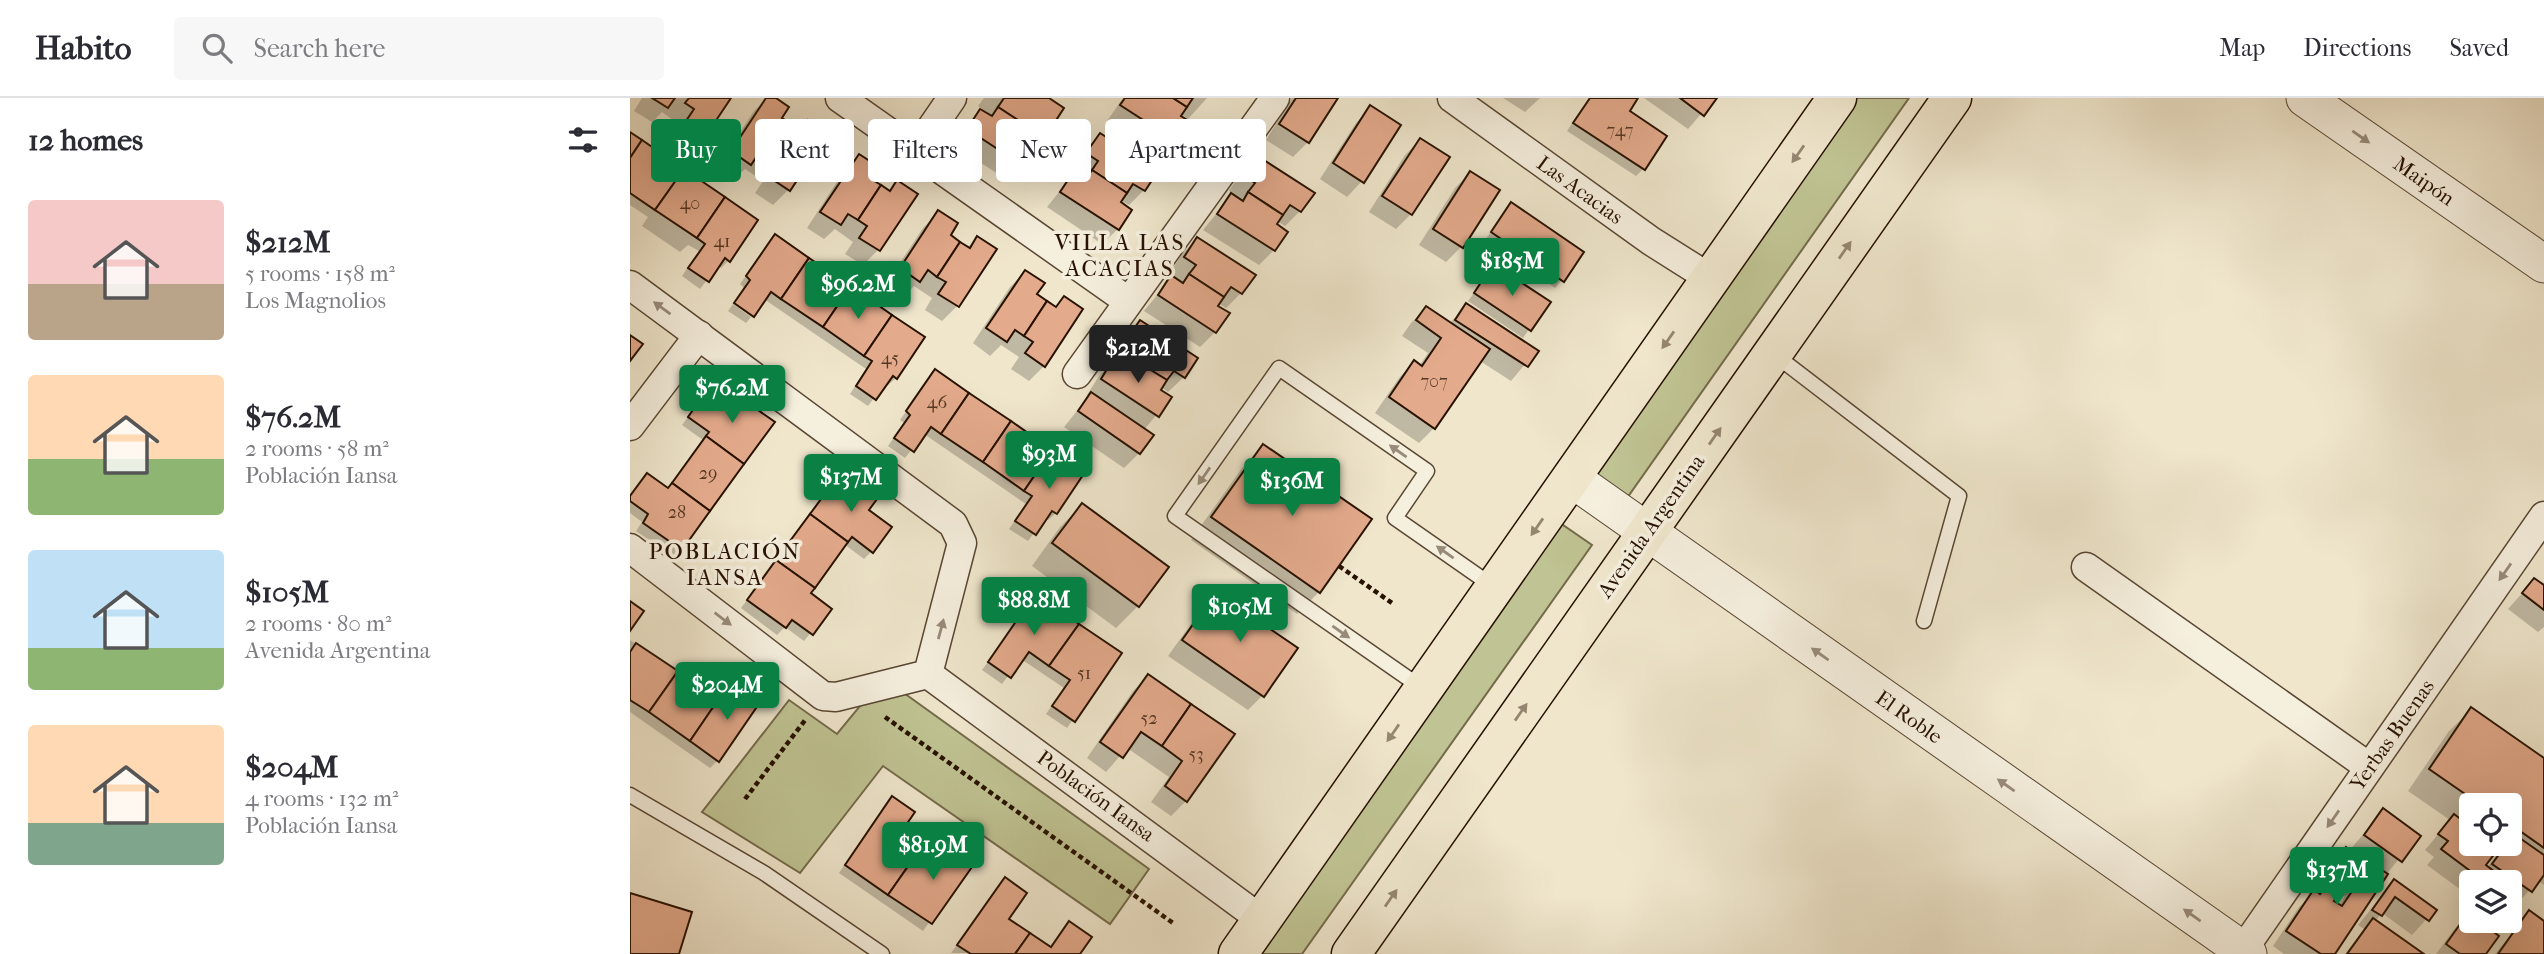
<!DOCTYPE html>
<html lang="en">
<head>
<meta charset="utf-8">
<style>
  :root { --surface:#fff; --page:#f7f7f7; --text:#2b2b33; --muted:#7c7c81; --line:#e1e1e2; --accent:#0b8043 }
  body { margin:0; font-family:"IM FELL French Canon",serif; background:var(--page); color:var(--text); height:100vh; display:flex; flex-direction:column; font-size:26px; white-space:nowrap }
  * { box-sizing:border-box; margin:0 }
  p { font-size:23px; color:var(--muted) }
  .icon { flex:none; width:38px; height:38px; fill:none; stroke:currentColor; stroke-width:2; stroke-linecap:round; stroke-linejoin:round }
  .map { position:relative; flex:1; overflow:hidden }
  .details { display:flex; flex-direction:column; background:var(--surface); width:630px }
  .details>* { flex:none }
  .guide { position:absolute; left:21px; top:21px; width:665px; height:63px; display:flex; gap:14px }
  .buttons { position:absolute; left:1829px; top:695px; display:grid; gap:14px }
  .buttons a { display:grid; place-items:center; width:63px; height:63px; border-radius:7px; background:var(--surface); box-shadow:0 7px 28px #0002; font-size:35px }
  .price { position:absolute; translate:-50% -60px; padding:0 16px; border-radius:7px; background:var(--accent); color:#fff; font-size:23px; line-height:46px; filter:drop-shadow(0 2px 4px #0008) }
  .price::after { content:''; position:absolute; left:50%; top:42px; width:21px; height:16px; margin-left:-10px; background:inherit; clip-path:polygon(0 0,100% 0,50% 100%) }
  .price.on { background:#222; color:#fff }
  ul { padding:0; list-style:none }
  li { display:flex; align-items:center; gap:21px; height:175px; padding:0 28px }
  li span { display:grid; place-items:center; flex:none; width:196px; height:140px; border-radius:7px; color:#555 }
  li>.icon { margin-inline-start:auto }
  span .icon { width:84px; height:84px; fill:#fffc; stroke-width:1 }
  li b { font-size:30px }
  h2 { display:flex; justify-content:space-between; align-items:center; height:84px; padding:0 28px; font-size:30px }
  .tag { padding:0 24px; border-radius:7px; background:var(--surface); box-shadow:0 7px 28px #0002; font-size:24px; line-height:63px }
  .tag.on { background:var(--accent); color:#fff }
  header { display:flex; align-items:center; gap:42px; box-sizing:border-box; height:98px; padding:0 35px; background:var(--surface); border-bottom:2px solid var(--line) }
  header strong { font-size:33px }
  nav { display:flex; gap:38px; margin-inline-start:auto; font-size:24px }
  .search { width:490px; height:63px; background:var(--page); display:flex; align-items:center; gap:18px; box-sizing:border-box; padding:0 24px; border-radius:7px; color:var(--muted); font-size:26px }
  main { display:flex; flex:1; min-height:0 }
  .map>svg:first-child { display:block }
</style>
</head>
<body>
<header>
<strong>Habito</strong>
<div class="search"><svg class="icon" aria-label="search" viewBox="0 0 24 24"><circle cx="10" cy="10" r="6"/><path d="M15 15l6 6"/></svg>Search here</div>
<nav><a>Map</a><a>Directions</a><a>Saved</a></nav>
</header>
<main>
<section class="details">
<h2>12 homes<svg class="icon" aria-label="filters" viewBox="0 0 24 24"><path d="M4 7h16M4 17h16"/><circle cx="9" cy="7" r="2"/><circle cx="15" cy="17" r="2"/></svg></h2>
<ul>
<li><span style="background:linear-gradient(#f6c9c9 60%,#b9a48a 0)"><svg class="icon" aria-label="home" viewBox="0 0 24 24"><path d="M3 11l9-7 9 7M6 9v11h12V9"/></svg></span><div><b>$212M</b><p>5 rooms · 158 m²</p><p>Los Magnolios</p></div></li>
<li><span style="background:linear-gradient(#ffd9b3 60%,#8fb573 0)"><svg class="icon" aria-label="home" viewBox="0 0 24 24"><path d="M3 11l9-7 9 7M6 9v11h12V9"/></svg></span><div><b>$76.2M</b><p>2 rooms · 58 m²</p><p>Población Iansa</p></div></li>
<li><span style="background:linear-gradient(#bfe0f5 70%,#8fb573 0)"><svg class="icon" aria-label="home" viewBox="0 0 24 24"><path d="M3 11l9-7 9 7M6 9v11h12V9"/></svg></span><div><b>$105M</b><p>2 rooms · 80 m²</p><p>Avenida Argentina</p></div></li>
<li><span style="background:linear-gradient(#ffd9b3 70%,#7fa58c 0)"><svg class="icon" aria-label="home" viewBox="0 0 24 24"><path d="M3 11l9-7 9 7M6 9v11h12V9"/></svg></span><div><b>$204M</b><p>4 rooms · 132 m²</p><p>Población Iansa</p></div></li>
</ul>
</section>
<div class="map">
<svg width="1914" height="856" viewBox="0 0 1914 856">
  <rect width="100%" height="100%" fill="#efe6cc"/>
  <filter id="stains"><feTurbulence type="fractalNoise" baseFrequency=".00286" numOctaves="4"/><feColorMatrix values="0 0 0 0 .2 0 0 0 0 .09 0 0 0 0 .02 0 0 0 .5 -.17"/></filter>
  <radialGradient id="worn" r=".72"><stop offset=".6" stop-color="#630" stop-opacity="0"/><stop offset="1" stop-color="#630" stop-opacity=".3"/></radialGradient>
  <g fill="#c0c393" stroke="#746a4a" stroke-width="2">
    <polygon points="1202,0 1279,0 997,400 942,362"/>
    <polygon points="904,407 962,447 672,856 593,856"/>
    <polygon points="253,580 519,771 480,826 253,668 170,775 72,714 159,602 207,636"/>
  </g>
  <g fill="#0003" fill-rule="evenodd">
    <polygon points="12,0 98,0 75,35 60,50 43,39 50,27 32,14 22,24 4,13"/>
    <polygon points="137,0 143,0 149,20 169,34 178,24 158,92 143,107 125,95 133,83 115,71 105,81 87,69 124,13"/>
    <polygon points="354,0 416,0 419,29 404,44 396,39 394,68 379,83 323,47 352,11 348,8"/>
    <polygon points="493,0 577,0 558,21 551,16 548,18 560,26 532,59 477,23"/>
    <polygon points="662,0 706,0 678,44 663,59 636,42"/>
    <polygon points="873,0 910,0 895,14"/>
    <polygon points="959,0 1006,0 997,14 1013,71 1006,78 937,33"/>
    <polygon points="1014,0 1085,0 1058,31"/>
    <polygon points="741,9 732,83 717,99 690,81 726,25"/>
    <polygon points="0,36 98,163 91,170 88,168 70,191 52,178 69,153 58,147 50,154 12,128 18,119 0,107"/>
    <polygon points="470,37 514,92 499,107 487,100 488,131 472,146 417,109 446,73 443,71 455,52"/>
    <polygon points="790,42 781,116 766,131 739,114 775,57"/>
    <polygon points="229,58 239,81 258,94 268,85 285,96 248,152 233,167 215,156 223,144 205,131 194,141 177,130 214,73"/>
    <polygon points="626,59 670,113 655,128 647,123 644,152 629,167 573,132 603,95 599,93 611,74"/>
    <polygon points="840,75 867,93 831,149 816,164 789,147 825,90"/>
    <polygon points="881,107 932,182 925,190 855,142"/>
    <polygon points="308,115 318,137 337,150 347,140 364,152 327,208 312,223 295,212 302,200 284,188 274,198 256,186 293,130"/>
    <polygon points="145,138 266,280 258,287 255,285 238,308 220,296 236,271 134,201 124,216 105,203 114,190 110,186"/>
    <polygon points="567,141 611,195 596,210 588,205 585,234 570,249 514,213 544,177 540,175 552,156"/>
    <polygon points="864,168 918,204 893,240 838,203"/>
    <polygon points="395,174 405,196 424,210 434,200 414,268 399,283 381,271 389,259 371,247 360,258 343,245 380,189"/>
    <polygon points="103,206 121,219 116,225 98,213"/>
    <polygon points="836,207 906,253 881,283 850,263 804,330 789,345 745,315 769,280 784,264 789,268 798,255 772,238 781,225 796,210 819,226"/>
    <polygon points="510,224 554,279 538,294 531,289 528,292 540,300 514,332 509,355 494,370 434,329 459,298 457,297 469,278 486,261 483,258 495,240"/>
    <polygon points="305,273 426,415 418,422 415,420 398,443 379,431 396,406 294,336 275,360 258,348 274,325 270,322"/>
    <polygon points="77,294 99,310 108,300 142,325 43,458 6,433 12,424 0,415 0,398 17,377 37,391 73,342 52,327"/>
    <polygon points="633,348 689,494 667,516 561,442 612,370"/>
    <polygon points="211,377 237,412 241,454 234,461 214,446 178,496 200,511 174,543 155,529 147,537 111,510"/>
    <polygon points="452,407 508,508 486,530 402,468 430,429"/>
    <polygon points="1904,482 1914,489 1914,529 1908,534 1878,511"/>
    <polygon points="586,497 633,597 618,612 538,558 571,512"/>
    <polygon points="406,498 490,556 437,630 416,616 434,590 391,561 372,586 352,572"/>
    <polygon points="0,542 97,609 115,586 88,662 80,670 0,614"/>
    <polygon points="518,578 602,636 556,703 541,718 521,704 539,679 497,650 476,674 457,660 503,593"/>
    <path d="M 1841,612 L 1914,662 L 1914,787 L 1908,783 L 1885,808 L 1880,804 L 1880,784 L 1841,784 L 1839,798 L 1797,767 L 1804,759 L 1795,752 L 1820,722 L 1778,693 L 1819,633 ZM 1841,707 L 1880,707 L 1880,746 L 1841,746 ZM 1865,753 L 1868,755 L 1857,770 L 1854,768 Z"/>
    <polygon points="255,708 264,740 307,770 327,745 346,759 293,833 209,775"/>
    <path d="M 1753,713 L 1788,738 L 1755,778 L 1703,856 L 1654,856 L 1643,848 L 1669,809 L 1684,794 L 1689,797 L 1699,788 L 1691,782 L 1701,767 L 1716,752 L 1719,753 ZM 1708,794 L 1715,798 L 1709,808 L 1701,803 Z"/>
    <polygon points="375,781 377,821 420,850 439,826 448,856 321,855"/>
    <polygon points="1764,783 1805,812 1782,837 1752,815 1745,823 1791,856 1715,856 1734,831 1728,827"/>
    <polygon points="1899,815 1914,825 1914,856 1865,856"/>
    <polygon points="1838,817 1854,856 1806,856 1823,833"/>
  </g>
  <g fill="#e3aa8c" stroke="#271100" stroke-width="2">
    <polygon points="22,0 45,0 38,10"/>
    <polygon points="59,0 101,0 77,36 56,23 64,11 55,5"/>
    <polygon points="136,0 146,0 159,9 152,20 162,27 138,61 129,55 121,67 101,53"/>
    <polygon points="374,0 419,0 434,10 421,30 410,23 403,32 368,9"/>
    <polygon points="495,0 543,0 557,9 551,18 562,25 549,45 490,7"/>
    <polygon points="543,0 563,0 557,9"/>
    <polygon points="666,0 708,0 679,45 649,26"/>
    <polygon points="960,0 1008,0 1000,13 1037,38 1015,72 943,25"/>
    <polygon points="1050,0 1087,0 1074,18"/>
    <polygon points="740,7 771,27 734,85 703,65"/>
    <polygon points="368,9 403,32 397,41 408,49 395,69 337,31 350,11 362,18"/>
    <polygon points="178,22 198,35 160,93 139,79 147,67 138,62 162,27 171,33"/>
    <polygon points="0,34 12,42 0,60"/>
    <polygon points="470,35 528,73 515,93 503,86 497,95 462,72 468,63 456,55"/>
    <polygon points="790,40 820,59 782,117 752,98"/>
    <polygon points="12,42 54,71 25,112 0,95 0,60"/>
    <polygon points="229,56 249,69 241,81 251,87 228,122 218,116 211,127 190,114"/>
    <polygon points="626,57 685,95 671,114 660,107 653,117 618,94 625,85 613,77"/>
    <polygon points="54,71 95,99 67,140 25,112"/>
    <polygon points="462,72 497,95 491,104 502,112 489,132 430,94 444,73 456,81"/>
    <polygon points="840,73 870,92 833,150 803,131"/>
    <polygon points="267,82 288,96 250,153 229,140 237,128 228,122 251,87 260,93"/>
    <polygon points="618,94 653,117 647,126 658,134 645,153 587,116 601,95 613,103"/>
    <polygon points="95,99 128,122 100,164 95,160 79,184 58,170 75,146 67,140"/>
    <polygon points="881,104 954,154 934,184 861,134"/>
    <polygon points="308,112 328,125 321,137 330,144 307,179 298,172 290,184 270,170"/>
    <polygon points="145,136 179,160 151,201 141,194 124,219 104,205 120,182 116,178"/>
    <polygon points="347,138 367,151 329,209 308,196 316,184 307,179 330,144 340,150"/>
    <polygon points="567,139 626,177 612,196 601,189 594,199 559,176 566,167 554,159"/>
    <polygon points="179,160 221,188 193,229 151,201"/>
    <polygon points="863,166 921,204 901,233 844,195"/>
    <polygon points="395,172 415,185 407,196 417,203 394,238 385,232 377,244 356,230"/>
    <polygon points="559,176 594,199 588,208 600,215 586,235 528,197 541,177 553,185"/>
    <polygon points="221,188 262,217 234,258 193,229"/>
    <polygon points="434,198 453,211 415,269 395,255 403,244 394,238 417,203 426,209"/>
    <polygon points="836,205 909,253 898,269 825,222"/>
    <polygon points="796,208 860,251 805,331 759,299 784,262 792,268 811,240 786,222"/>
    <polygon points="262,217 295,239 267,281 263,278 246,302 226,288 242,263 234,258"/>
    <polygon points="510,222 568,260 555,280 544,273 537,282 501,260 508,250 496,242"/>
    <polygon points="0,237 13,246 0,263"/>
    <polygon points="484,260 496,268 501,260 537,282 531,292 542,299 529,319 471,281"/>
    <polygon points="305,271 339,295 311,336 301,329 284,354 264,340 280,317 276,313"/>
    <polygon points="77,292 100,309 108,298 145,324 114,366 76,338 79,334 58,319"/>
    <polygon points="461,294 524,337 510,356 448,313"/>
    <polygon points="339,295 381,323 353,364 311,336"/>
    <polygon points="381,323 422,352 394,393 353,364"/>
    <polygon points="76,338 114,366 80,413 42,385"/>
    <polygon points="633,346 742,421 690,495 581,419"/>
    <polygon points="422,352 455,374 427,416 422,413 406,437 385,423 402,398 394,393"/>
    <polygon points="211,374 247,401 239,412 262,429 243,455 222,439 218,444 180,416"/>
    <polygon points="17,375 38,390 42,385 80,413 52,452 13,425 18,416 0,403 0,398"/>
    <polygon points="452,405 539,469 509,509 422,445"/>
    <polygon points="180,416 218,444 185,490 146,462"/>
    <polygon points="146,462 185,490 181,495 202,511 183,537 162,522 156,530 117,502"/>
    <polygon points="1904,480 1914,487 1914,512 1892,495"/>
    <polygon points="586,494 668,550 634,599 552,542"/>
    <polygon points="405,496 449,526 419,568 399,554 381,580 358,564"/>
    <polygon points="0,503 14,513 0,533"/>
    <polygon points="449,526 492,555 445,624 422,608 440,582 419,568"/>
    <polygon points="6,545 48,573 19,614 0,602 0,554"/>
    <polygon points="48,573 88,602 60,643 19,614"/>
    <polygon points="518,576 561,606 532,648 511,634 493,660 470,644"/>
    <polygon points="115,583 135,597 89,664 60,643 88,602 98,608"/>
    <polygon points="561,606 605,636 557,704 535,688 552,663 532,648"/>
    <polygon points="1841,609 1914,660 1914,750 1880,726 1880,707 1851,707 1799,671"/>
    <polygon points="262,698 285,714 267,740 288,754 258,797 215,767"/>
    <polygon points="1753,710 1791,738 1772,764 1734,737"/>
    <polygon points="1824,716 1841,729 1841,746 1863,746 1869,750 1856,767 1865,774 1855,784 1811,751 1818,743 1808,736"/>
    <polygon points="1884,736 1914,757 1914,777 1902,794 1862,766"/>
    <polygon points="326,743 349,759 302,826 258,797 288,754 308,769"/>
    <polygon points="1716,749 1758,776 1705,856 1691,856 1656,833 1684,791 1690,796 1697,787 1709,795 1704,803 1712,808 1729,783 1705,767"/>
    <polygon points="375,779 397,795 379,821 400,835 385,856 341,856 327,847"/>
    <polygon points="1764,781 1807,812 1799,823 1765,799 1752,818 1742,812"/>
    <polygon points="0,795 62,814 49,856 0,856"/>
    <polygon points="1899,812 1914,823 1914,856 1868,856"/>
    <polygon points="1838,815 1841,822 1848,822 1869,838 1856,856 1830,856 1816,846"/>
    <polygon points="1743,820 1794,856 1717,856"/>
    <polygon points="439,823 462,839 450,856 385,856 400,835 421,849"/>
  </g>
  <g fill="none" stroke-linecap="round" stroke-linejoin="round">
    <defs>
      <g id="service">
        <polyline points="1144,256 1329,398 1294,523"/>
        <polyline points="792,590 545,418 649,270 797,373 765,420 864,489"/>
        <polyline points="0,697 134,775 252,856"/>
      </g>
      <g id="minor">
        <polyline points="210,0 498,203"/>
        <polyline points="822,0 1021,143 1081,181"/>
        <polyline points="285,54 322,0"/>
        <polyline points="0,187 323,426 332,445 298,576 206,599 193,598 0,450"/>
        <polyline points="447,276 645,0"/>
        <polyline points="0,328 69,237"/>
        <polyline points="1456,469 1739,669"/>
        <polyline points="298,576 632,822"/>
        <polyline points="1610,856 1914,418"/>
      </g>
      <g id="tertiary">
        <polyline points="1675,0 1914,166"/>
        <polyline points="941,380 1618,856"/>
      </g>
      <g id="primary">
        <polyline points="608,856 1207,0"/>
        <polyline points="721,856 1322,0"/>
      </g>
    </defs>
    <use href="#service" stroke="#594633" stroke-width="17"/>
    <use href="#minor" stroke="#594633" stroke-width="31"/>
    <use href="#tertiary" stroke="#594633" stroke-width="39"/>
    <use href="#primary" stroke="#271100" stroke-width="41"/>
    <g stroke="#271100" stroke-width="4.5" stroke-dasharray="5 3.5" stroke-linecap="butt">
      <polyline points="709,468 762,505"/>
      <polyline points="255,619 543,825"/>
      <polyline points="115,701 176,621"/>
    </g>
    <use href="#service" stroke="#f5efde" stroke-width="14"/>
    <use href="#minor" stroke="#f5efde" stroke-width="28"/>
    <use href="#tertiary" stroke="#f5efde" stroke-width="37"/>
    <use href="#primary" stroke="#efe6cc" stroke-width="38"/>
  </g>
  <defs><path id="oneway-solid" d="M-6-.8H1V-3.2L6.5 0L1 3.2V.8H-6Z" transform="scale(1.75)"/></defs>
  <g fill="#988b7a">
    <use href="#oneway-solid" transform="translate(1731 39) rotate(35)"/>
    <use href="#oneway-solid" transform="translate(32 210) rotate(-144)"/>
    <use href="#oneway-solid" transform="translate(768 353) rotate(-145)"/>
    <use href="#oneway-solid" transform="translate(574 378) rotate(125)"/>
    <use href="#oneway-solid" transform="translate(815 454) rotate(-145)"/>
    <use href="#oneway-solid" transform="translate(1875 474) rotate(125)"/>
    <use href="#oneway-solid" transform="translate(93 521) rotate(37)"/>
    <use href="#oneway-solid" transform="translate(311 531) rotate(-75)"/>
    <use href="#oneway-solid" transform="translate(711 534) rotate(35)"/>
    <use href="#oneway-solid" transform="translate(1190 556) rotate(-145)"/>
    <use href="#oneway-solid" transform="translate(1376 687) rotate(-145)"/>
    <use href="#oneway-solid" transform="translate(1703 721) rotate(125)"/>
    <use href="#oneway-solid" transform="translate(1562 817) rotate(-145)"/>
  </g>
  <g fill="#958670">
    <use href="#oneway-solid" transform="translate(1168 56) rotate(125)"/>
    <use href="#oneway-solid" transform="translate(1215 152) rotate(-55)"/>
    <use href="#oneway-solid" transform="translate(1038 242) rotate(125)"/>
    <use href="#oneway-solid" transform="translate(1085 338) rotate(-55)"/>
    <use href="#oneway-solid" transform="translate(907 429) rotate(125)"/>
    <use href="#oneway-solid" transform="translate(891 614) rotate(-55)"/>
    <use href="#oneway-solid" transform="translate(763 635) rotate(125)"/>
    <use href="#oneway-solid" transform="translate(761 800) rotate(-55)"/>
  </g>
  <g text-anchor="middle" stroke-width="7" stroke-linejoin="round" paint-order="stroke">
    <g font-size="18" fill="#563723">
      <text x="990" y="38">747</text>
      <text x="60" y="111">40</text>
      <text x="92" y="149">41</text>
      <text x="260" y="266">45</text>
      <text x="804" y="289">707</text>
      <text x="307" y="310">46</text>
      <text x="78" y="381">29</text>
      <text x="47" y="420">28</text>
      <text x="454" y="581">51</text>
      <text x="519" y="626">52</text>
      <text x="566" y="662">53</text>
    </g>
    <g font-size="21" fill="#271100" stroke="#f5efde">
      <text transform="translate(1794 83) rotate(35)" y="7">Maipón</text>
      <text transform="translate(950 92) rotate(36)" y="7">Las Acacias</text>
      <text transform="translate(1021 428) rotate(-55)" y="7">Avenida Argentina</text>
      <text transform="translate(1279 619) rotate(35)" y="7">El Roble</text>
      <text transform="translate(1762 637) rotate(-55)" y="7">Yerbas Buenas</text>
      <text transform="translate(466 698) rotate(36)" y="7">Población Iansa</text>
    </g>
    <g font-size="23" letter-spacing="2" fill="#271100" stroke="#f5efde">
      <text x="490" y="152">VILLA LAS<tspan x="490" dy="26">ACACIAS</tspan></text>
      <text x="95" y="461">POBLACIÓN<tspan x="95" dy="26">IANSA</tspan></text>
    </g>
  </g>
  <rect width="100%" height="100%" filter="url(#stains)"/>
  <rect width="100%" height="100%" fill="url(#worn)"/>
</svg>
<div class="buttons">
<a><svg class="icon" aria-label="locate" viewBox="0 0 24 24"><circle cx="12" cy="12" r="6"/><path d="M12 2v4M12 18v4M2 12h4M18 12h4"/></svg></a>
<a><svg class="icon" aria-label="layers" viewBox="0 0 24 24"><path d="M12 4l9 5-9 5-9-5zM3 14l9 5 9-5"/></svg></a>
</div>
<b class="price" style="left:882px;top:200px">$185M</b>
<b class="price" style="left:228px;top:223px">$96.2M</b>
<b class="price on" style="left:508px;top:287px">$212M</b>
<b class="price" style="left:102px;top:327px">$76.2M</b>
<b class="price" style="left:419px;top:393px">$93M</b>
<b class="price" style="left:221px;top:416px">$137M</b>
<b class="price" style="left:662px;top:420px">$136M</b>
<b class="price" style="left:404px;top:539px">$88.8M</b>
<b class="price" style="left:610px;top:546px">$105M</b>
<b class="price" style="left:97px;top:624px">$204M</b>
<b class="price" style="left:303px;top:784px">$81.9M</b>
<b class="price" style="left:1707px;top:809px">$137M</b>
<div class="guide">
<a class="tag on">Buy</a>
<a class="tag">Rent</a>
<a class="tag">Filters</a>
<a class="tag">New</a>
<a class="tag">Apartment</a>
</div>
</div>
</main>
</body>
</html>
